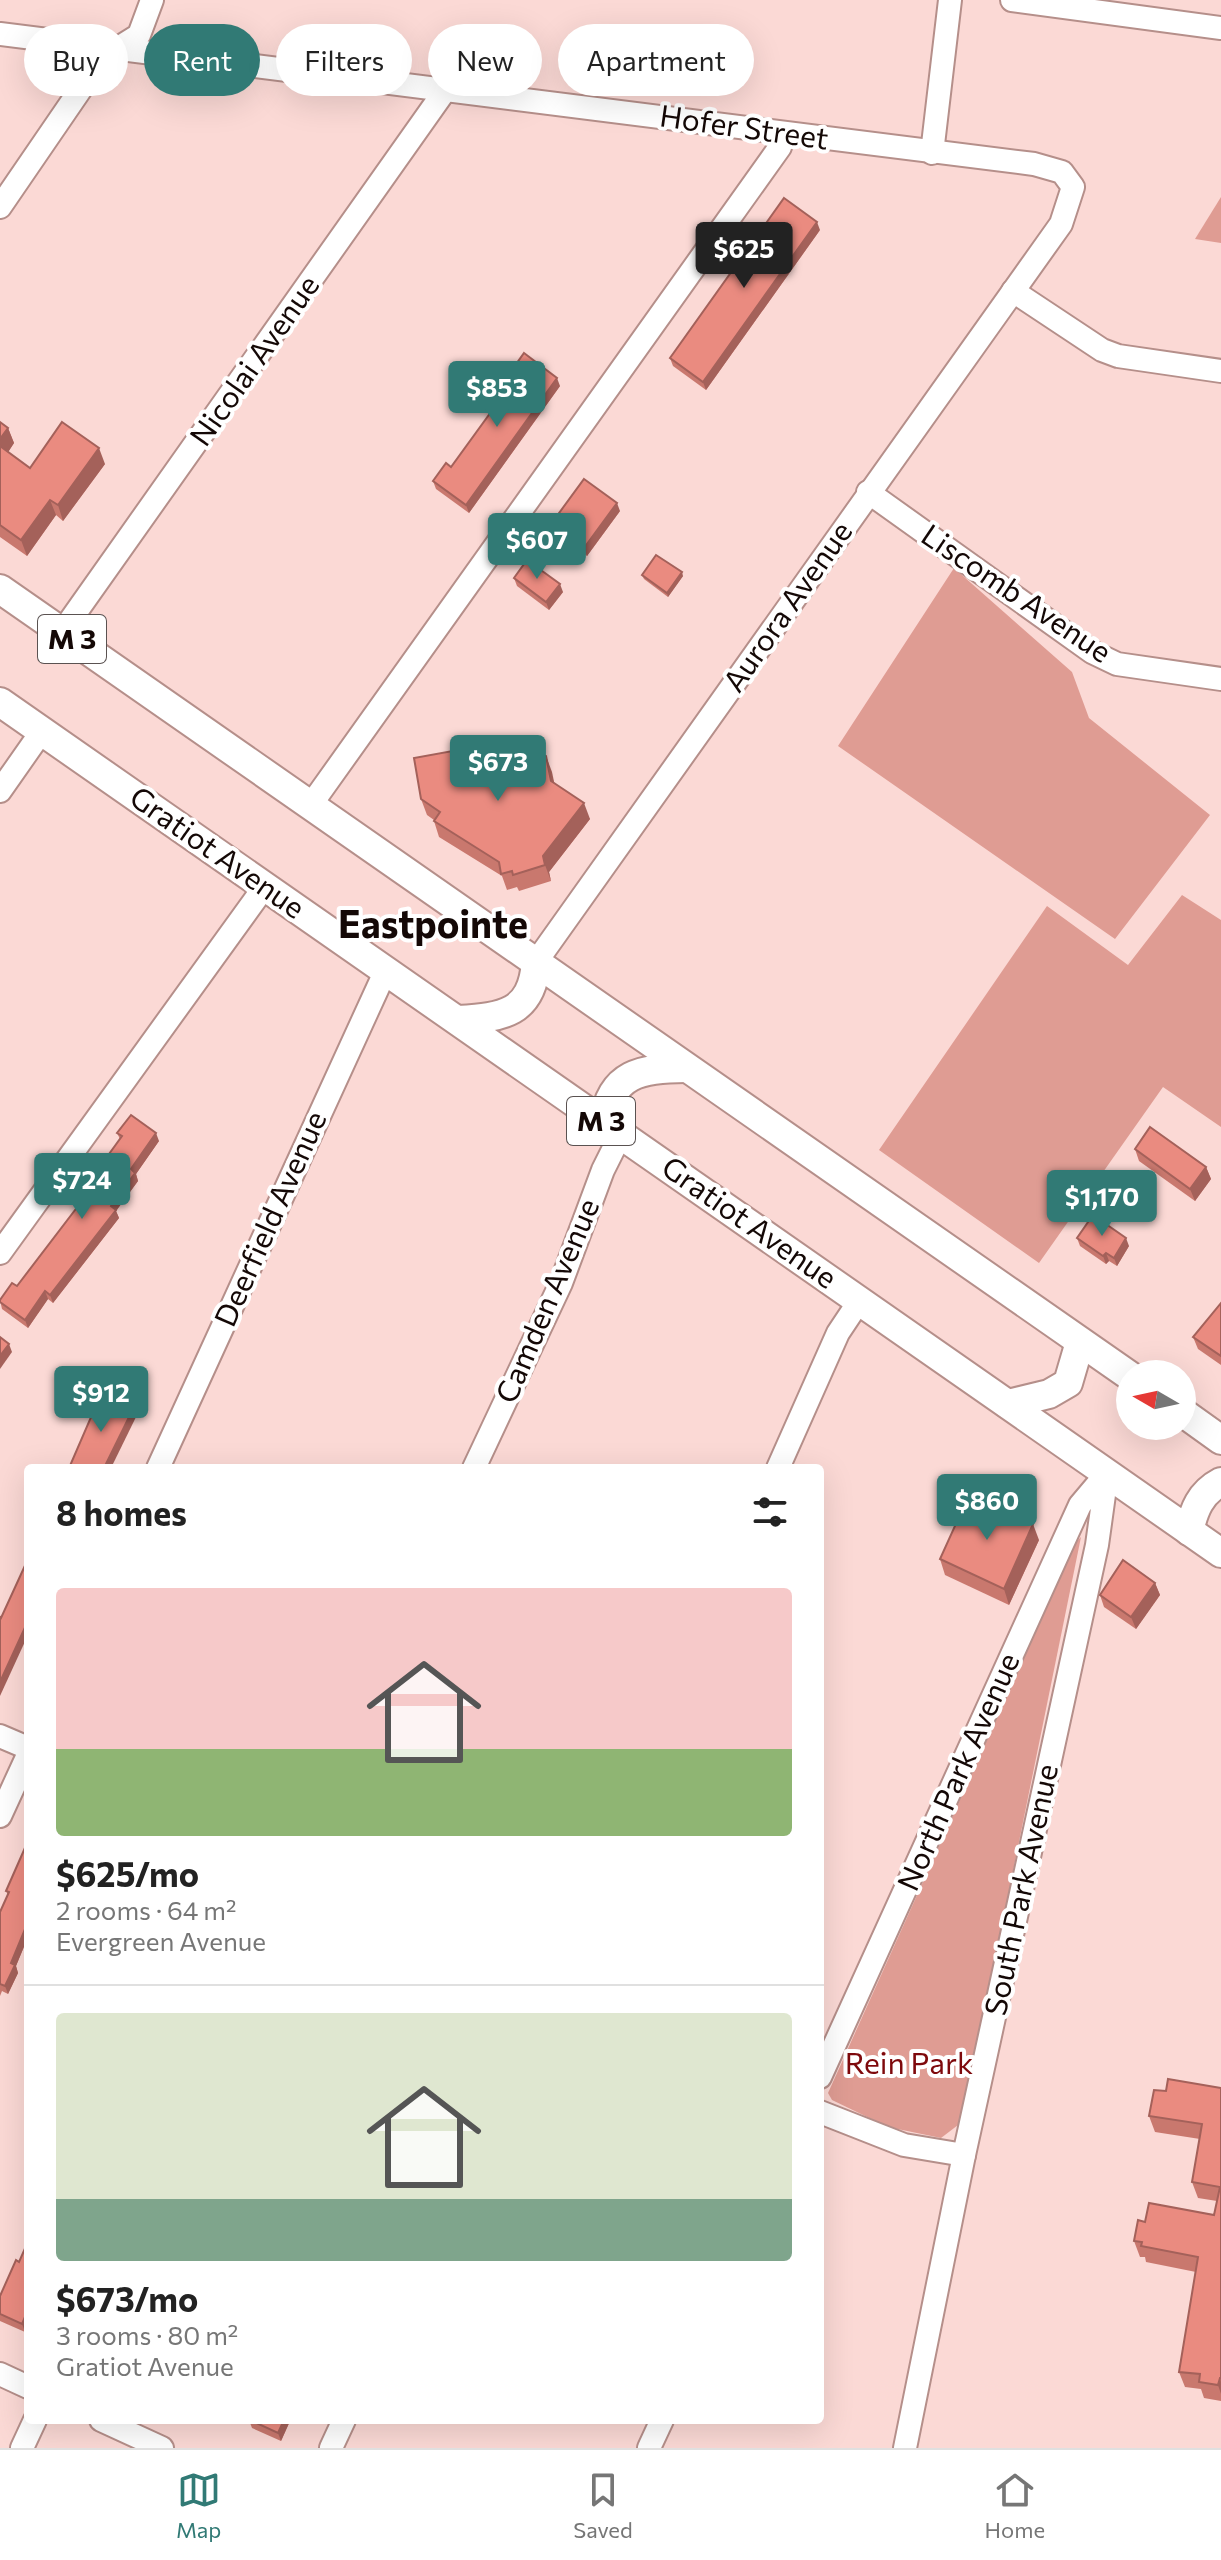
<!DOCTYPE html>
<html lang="en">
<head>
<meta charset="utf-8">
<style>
  :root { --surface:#fff; --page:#f6f6f6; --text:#222; --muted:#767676; --line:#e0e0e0; --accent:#317a75 }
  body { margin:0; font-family:Commissioner,sans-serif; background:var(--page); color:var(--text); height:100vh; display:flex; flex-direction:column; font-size:30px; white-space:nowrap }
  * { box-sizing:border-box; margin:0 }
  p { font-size:26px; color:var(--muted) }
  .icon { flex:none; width:44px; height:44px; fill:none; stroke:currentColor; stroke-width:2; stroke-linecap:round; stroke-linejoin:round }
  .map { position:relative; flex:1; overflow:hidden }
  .drawer { position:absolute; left:24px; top:1464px; width:800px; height:960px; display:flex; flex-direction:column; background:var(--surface); border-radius:8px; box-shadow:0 8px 32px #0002 }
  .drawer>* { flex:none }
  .guide { position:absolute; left:24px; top:24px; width:800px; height:72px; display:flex; gap:16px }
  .needle { width:52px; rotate:279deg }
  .controls { position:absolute; left:1116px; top:1360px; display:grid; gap:16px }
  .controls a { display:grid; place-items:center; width:80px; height:80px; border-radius:50%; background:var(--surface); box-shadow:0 8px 32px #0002; font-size:40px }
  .price { position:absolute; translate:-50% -68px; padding:0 18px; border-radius:8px; background:var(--accent); color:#fff; font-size:26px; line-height:52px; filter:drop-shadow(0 2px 4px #0008) }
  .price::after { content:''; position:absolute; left:50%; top:48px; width:24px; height:18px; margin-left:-12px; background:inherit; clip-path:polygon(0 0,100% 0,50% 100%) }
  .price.current { background:#222; color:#fff }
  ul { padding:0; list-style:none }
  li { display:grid; align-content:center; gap:16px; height:424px; padding:0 32px }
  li+li { border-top:2px solid var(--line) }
  li span { display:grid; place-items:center; height:248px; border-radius:8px; color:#555 }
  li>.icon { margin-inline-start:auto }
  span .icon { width:144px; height:144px; fill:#fffc; stroke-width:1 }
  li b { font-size:34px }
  h2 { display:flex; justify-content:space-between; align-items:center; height:96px; padding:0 32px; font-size:34px }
  .tag { padding:0 28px; border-radius:36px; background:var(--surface); box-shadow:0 8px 32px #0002; font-size:28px; line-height:72px }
  .tag.current { background:var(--accent); color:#fff }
  .tabs { display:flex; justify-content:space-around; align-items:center; height:112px; border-top:2px solid var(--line); background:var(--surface); font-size:22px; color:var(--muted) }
  .tabs a { display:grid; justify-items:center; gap:4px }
  .tabs .current { color:var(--accent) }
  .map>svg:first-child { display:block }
</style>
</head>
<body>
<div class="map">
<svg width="1221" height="2448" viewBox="0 0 1221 2448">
  <rect width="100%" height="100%" fill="#fbd9d5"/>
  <g fill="#df9c93">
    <polygon points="1221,197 1221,243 1195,239"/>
    <polygon points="954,568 1072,672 1089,718 1210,815 1115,939 838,746"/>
    <polygon points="1182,895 1221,920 1221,1127 1163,1087 1039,1263 879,1150 1047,906 1128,965"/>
    <polygon points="1081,1537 962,2122 941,2138 888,2127 832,2100 828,2093 1076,1542"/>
  </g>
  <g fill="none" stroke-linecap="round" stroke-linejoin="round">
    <defs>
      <g id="minor">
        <polyline points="1012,0 1221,28"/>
        <polyline points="0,34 1034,164 1062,172 1073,187 1061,224 536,962"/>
        <polyline points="932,153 950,0"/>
        <polyline points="0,207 102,58 139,35 152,0"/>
        <polyline points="1013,291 1102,350 1118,356 1221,371"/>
        <polyline points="868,492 1092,652 1117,664 1221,679"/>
        <polyline points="62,632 446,89"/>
        <polyline points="0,791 42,731"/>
        <polyline points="310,806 780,147 784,133"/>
        <polyline points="0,1253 265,886"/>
        <polyline points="158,1468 386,970"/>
        <polyline points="474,1468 561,1283 603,1170 621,1134"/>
        <polyline points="778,1468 838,1333 860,1300"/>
        <polyline points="0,1736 28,1748"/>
        <polyline points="0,1816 28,1755"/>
        <polyline points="820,2077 1080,1505 1107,1473"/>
        <polyline points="820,2112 904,2145 964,2155"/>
        <polyline points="0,2374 28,2387"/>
        <polyline points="101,2420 162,2448"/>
        <polyline points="22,2448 35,2420"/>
        <polyline points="331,2448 344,2420"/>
        <polyline points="649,2448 662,2420"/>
        <polyline points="905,2448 964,2155 1097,1545 1107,1473"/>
      </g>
      <g id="major">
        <polyline points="0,589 1130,1376"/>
        <polyline points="0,702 1221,1553"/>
        <path d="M 458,1020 C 503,1017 532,1014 536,962"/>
        <path d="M 604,1123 C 610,1073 642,1068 686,1068"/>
        <polyline points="1008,1404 1049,1394 1068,1383 1080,1342"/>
        <polyline points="1182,1412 1221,1440"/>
        <path d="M 1189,1531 C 1194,1510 1200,1493 1221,1482"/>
      </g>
    </defs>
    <use href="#minor" stroke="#b58f8a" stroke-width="26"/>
    <use href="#major" stroke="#b58f8a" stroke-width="32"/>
    <use href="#minor" stroke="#fff" stroke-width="22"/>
    <use href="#major" stroke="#fff" stroke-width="28"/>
  </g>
  <g fill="#c9786e">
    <polygon points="820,230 706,390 673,366 670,358"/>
    <polygon points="560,386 469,513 436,489 433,481 451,467 493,409 490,401"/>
    <polygon points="0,422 8,428 14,443 8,452 30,468 105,464 63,521 56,515 27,556 0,537"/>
    <polygon points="620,511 587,556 554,532 551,524"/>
    <polygon points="642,575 683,576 668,597 644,579"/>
    <polygon points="514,578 563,592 549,610 517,586"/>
    <polygon points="485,753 546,756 554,783 590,819 549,872 551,881 519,891 517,887 507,890 502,876 439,837 434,821 434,820 427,815 421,799"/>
    <polygon points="117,1133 159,1141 136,1174 138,1181 116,1211 119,1218 53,1303 48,1299 28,1328 2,1309 0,1300 17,1286 99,1179 96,1172 120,1139"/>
    <polygon points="1135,1149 1206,1167 1211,1179 1195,1201 1139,1161"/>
    <polygon points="1077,1238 1129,1246 1117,1266 1109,1261 1106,1264 1080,1246"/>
    <polygon points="1221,1303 1221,1365 1198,1349 1193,1337"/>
    <polygon points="1039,1540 1009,1605 945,1575 940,1559"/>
    <polygon points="1155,1583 1160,1595 1136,1629 1104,1607 1100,1595"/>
    <polygon points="28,1841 28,1937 16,1966 18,1973 8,1994 2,1991 0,1996 0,1912 8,1895 6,1891"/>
    <polygon points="1221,2088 1221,2401 1204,2398 1201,2389 1185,2387 1179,2372 1196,2272 1146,2262 1145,2257 1140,2257 1134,2241 1145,2222 1214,2215 1217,2201 1198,2198 1192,2182 1200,2139 1155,2132 1149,2116 1166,2091"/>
    <polygon points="19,2262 25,2332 0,2321 0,2296"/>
    <polygon points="249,2420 290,2420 290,2421 281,2441 252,2428"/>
  </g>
  <g fill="#a4615a">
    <polygon points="817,222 820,230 706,390 703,382"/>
    <polygon points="557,378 560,386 469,513 466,505"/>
    <polygon points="8,428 14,443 3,460 0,453 0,439"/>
    <polygon points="99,448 105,464 63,521 58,505"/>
    <polygon points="50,500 56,515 27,556 21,540"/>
    <polygon points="617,503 620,511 587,556 584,548"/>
    <polygon points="682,572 683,576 668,597 667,593"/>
    <polygon points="560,584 563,592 549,610 546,602"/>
    <polygon points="546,756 552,772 557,796 551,781"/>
    <polygon points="584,803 590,819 549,872 551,881 545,865 543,856"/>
    <polygon points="156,1133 159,1141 136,1174 138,1181 116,1211 119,1218 53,1303 50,1295 111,1206 131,1169"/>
    <polygon points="1206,1167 1211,1179 1195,1201 1190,1189"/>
    <polygon points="1126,1238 1129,1246 1117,1266 1114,1258"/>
    <polygon points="1106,1253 1109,1261 1106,1264 1103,1256"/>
    <polygon points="45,1291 48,1299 28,1328 25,1320"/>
    <polygon points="9,1344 12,1352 0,1369 0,1356"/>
    <polygon points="133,1409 136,1417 111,1468 104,1468"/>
    <polygon points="1033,1524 1039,1540 1009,1605 1004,1589"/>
    <polygon points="1155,1583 1160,1595 1136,1629 1131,1617"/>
    <polygon points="28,1621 28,1635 0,1696 0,1682"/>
    <polygon points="28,1922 28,1937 16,1966 18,1973 8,1994 5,1986 11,1963"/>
    <polygon points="28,2310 28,2325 25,2332 22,2324"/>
    <polygon points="1220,2378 1221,2382 1221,2394 1218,2385"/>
    <polygon points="284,2420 290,2421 281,2441 278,2433"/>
  </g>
  <g fill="#ea8b80" stroke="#a4615a" stroke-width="2">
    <polygon points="784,198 817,222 703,382 670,358"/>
    <polygon points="524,353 557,378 466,505 433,481 446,463 451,467 496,405 490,401"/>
    <polygon points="0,422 8,428 0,439"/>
    <polygon points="62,422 99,448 58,505 50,500 21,540 0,525 0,446 30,468"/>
    <polygon points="584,479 617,503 584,548 551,524"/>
    <polygon points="656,555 682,572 667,593 642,575"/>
    <polygon points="527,560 560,584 546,602 514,578"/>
    <polygon points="480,746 485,753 514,748 546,756 551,781 584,803 543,856 545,865 513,875 512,871 501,874 499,862 434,821 440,812 421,799 414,758"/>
    <polygon points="131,1115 156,1133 131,1169 135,1173 111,1206 116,1210 50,1295 45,1291 25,1320 0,1302 0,1300 12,1283 17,1286 101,1176 96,1172 122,1136 117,1133"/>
    <polygon points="1150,1127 1206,1167 1190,1189 1135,1149"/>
    <polygon points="1093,1215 1126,1238 1114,1258 1106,1253 1103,1256 1077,1238"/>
    <polygon points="1221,1303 1221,1356 1193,1337"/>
    <polygon points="0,1337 9,1344 0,1356"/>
    <polygon points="101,1394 133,1409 104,1468 69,1468"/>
    <polygon points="969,1495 1033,1524 1004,1589 940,1559"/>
    <polygon points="28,1559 28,1621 0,1682 0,1617 1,1618"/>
    <polygon points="1123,1560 1155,1583 1131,1617 1100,1595"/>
    <polygon points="28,1841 28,1922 11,1963 15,1965 5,1986 0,1984 0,1912 9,1892 6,1891"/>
    <polygon points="1168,2079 1221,2088 1221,2378 1220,2378 1218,2385 1199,2382 1200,2374 1179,2372 1198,2257 1141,2246 1142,2242 1134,2241 1138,2220 1145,2222 1149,2203 1214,2215 1220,2187 1192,2182 1202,2124 1149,2116 1154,2090 1166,2091"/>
    <polygon points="27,2244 28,2310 22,2324 0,2314 0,2296 16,2260 19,2262"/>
    <polygon points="250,2420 284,2420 278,2433"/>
  </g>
  <g text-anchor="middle" stroke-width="8" stroke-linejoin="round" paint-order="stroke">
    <g fill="#fff" stroke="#5a5251" stroke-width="2">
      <rect x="38" y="615" width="68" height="48" rx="6"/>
      <rect x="567" y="1097" width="68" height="48" rx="6"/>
    </g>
    <g font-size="28" font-weight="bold" fill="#140806">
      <text x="72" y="649">M 3</text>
      <text x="601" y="1131">M 3</text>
    </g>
    <g font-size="30" fill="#140806" stroke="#fff">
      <text transform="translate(744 128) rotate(8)" y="10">Hofer Street</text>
      <text transform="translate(255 361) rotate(-55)" y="10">Nicolai Avenue</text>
      <text transform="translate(1016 594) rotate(34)" y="10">Liscomb Avenue</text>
      <text transform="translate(788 607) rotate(-55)" y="10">Aurora Avenue</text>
      <text transform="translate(217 853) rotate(35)" y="10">Gratiot Avenue</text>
      <text transform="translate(271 1219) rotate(-66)" y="10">Deerfield Avenue</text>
      <text transform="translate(749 1223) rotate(35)" y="10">Gratiot Avenue</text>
      <text transform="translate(548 1301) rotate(-67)" y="10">Camden Avenue</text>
      <text transform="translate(959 1772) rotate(-66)" y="10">North Park Avenue</text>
      <text transform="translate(1022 1890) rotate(-78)" y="10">South Park Avenue</text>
    </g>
    <g font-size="30" fill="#7e090c" stroke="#fff">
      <text x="909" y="2074">Rein Park</text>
    </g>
    <g font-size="38" font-weight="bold" fill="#140806" stroke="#fff">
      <text x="433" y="938">Eastpointe</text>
    </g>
  </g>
</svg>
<div class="controls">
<a><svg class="needle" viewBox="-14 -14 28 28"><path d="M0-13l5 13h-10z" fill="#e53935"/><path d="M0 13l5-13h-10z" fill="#767676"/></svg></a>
</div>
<b class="price current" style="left:744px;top:290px">$625</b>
<b class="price" style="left:497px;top:429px">$853</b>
<b class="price" style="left:537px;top:581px">$607</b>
<b class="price" style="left:498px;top:803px">$673</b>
<b class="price" style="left:82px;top:1221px">$724</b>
<b class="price" style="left:1102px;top:1238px">$1,170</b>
<b class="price" style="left:101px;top:1434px">$912</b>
<b class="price" style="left:987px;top:1542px">$860</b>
<div class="guide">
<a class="tag">Buy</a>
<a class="tag current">Rent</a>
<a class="tag">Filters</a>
<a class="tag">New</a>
<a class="tag">Apartment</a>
</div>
<section class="drawer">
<h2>8 homes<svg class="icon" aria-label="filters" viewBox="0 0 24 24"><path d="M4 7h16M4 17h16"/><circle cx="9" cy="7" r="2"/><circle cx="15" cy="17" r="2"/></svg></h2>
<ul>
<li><span style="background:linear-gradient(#f6c9c9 65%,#8fb573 0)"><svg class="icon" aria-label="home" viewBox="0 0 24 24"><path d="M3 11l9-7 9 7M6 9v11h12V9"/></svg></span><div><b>$625/mo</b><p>2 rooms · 64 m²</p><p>Evergreen Avenue</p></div></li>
<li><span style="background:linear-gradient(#dfe7d0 75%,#7fa58c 0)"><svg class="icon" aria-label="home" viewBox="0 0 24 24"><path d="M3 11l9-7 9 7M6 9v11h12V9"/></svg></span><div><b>$673/mo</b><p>3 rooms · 80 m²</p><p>Gratiot Avenue</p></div></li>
</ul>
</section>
</div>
<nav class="tabs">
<a class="current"><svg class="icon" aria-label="map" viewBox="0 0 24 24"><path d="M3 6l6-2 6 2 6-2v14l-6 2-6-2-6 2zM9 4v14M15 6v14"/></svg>Map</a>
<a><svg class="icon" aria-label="saved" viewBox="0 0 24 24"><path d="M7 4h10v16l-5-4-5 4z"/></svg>Saved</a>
<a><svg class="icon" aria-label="home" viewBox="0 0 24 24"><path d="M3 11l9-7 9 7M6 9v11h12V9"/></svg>Home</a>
</nav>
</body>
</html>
